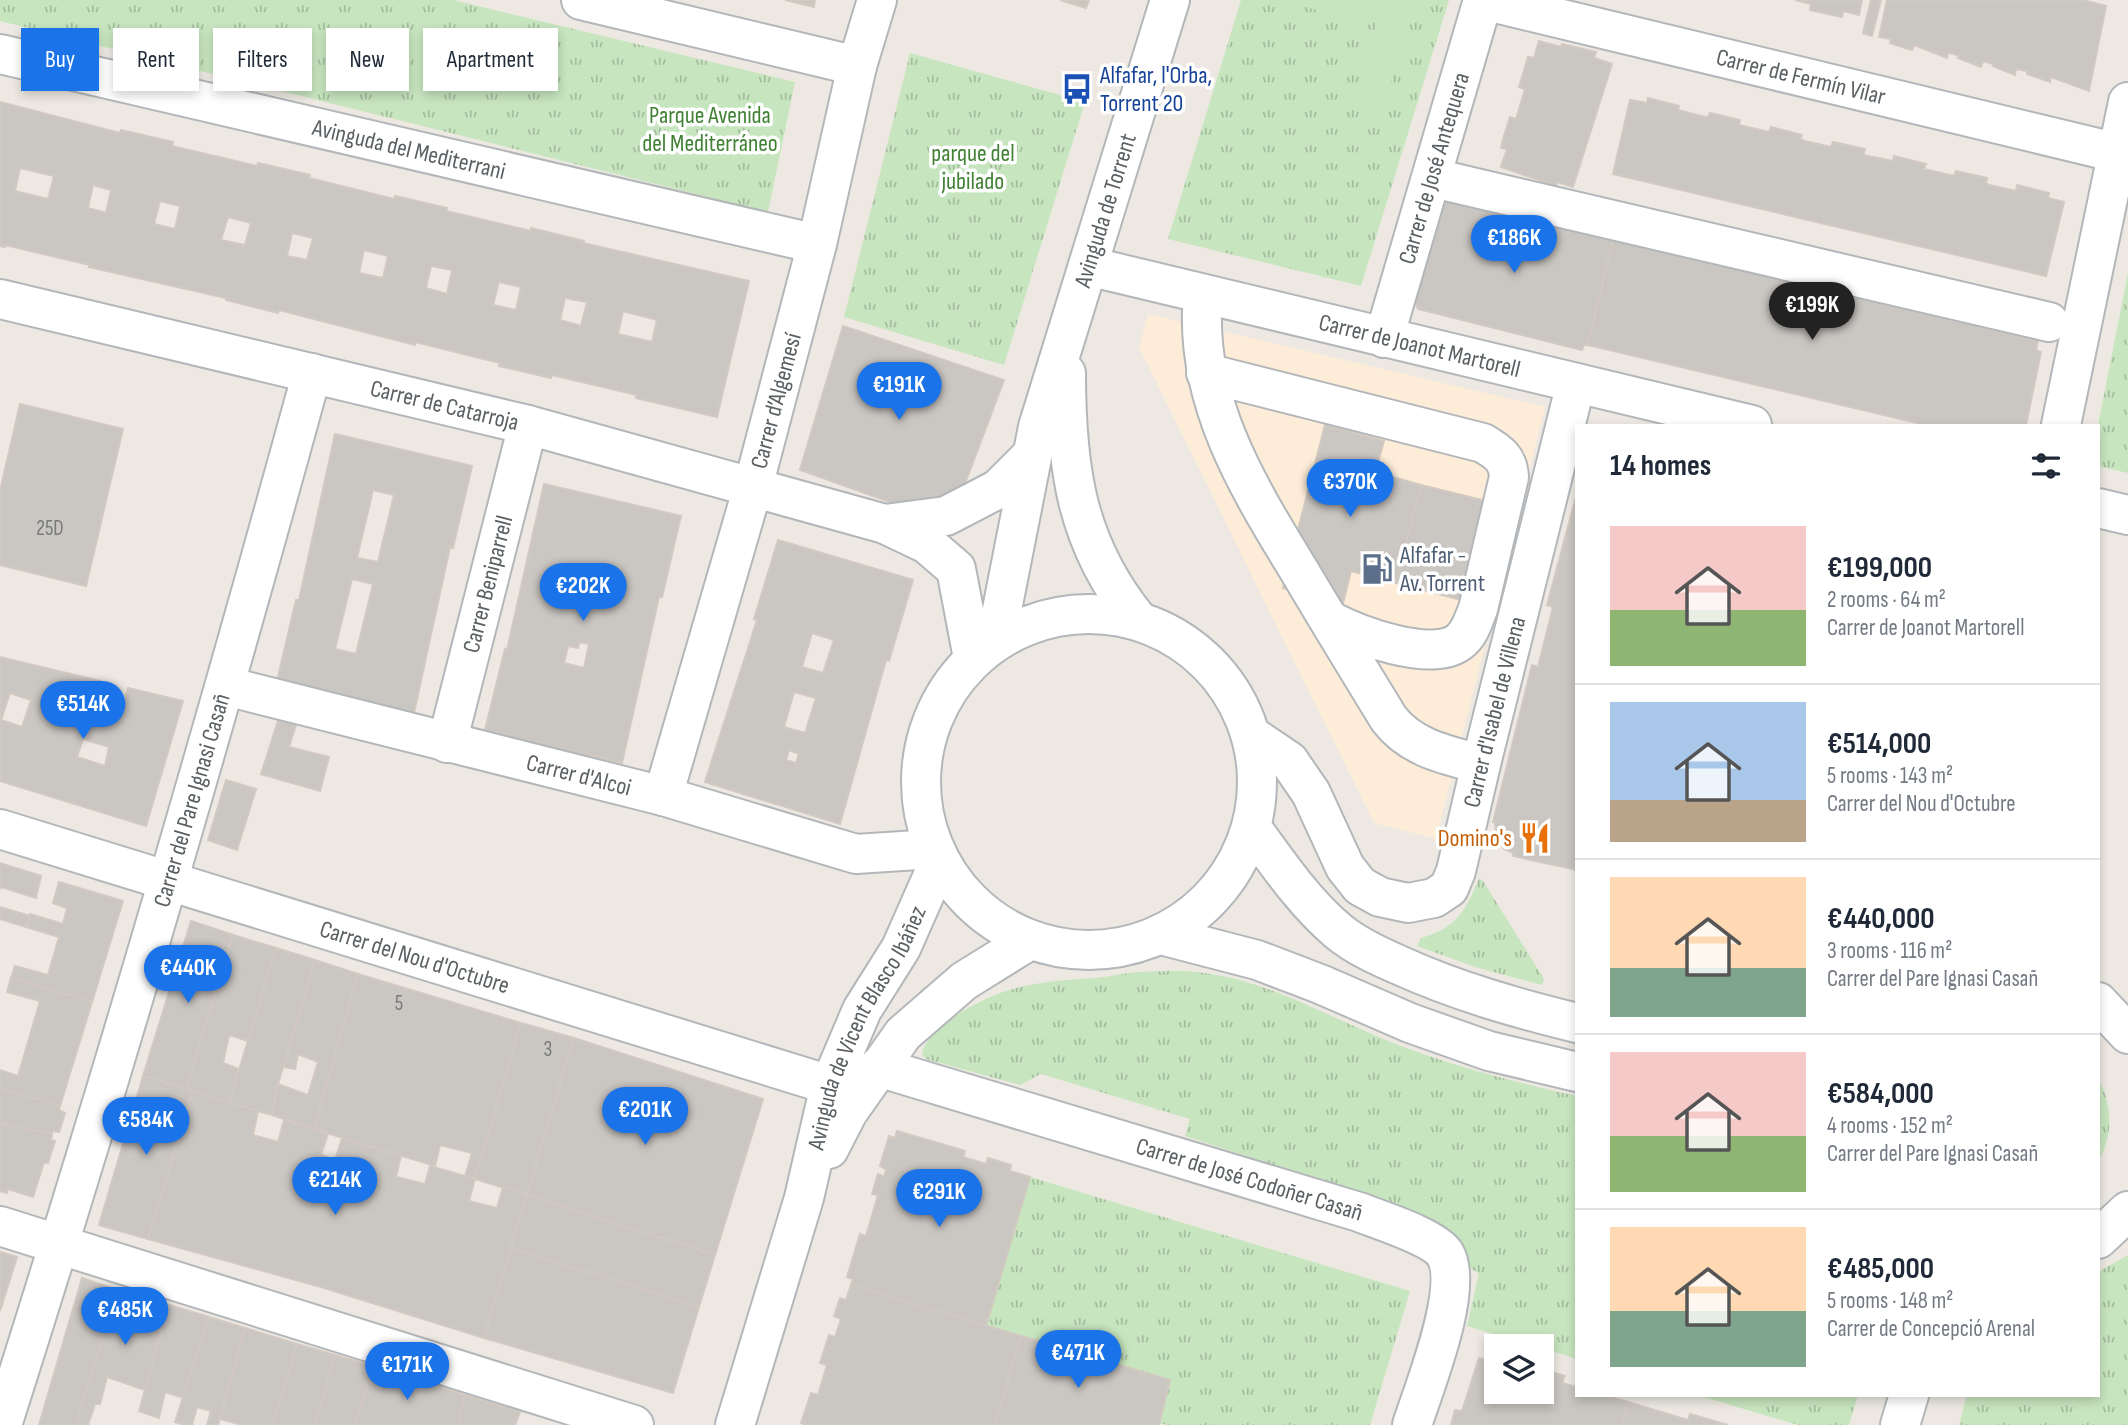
<!DOCTYPE html>
<html lang="en">
<head>
<meta charset="utf-8">
<style>
  :root { --surface:#fff; --page:#f6f6f7; --text:#1f2937; --muted:#747a83; --line:#e0e1e3; --accent:#1a73e8 }
  body { margin:0; font-family:"Sofia Sans Condensed",sans-serif; background:var(--page); color:var(--text); height:100vh; display:flex; flex-direction:column; font-size:26px; white-space:nowrap }
  * { box-sizing:border-box; margin:0 }
  p { font-size:23px; color:var(--muted) }
  .icon { flex:none; width:38px; height:38px; fill:none; stroke:currentColor; stroke-width:2; stroke-linecap:round; stroke-linejoin:round }
  .map { position:relative; flex:1; overflow:hidden }
  .panel { position:absolute; left:1575px; top:424px; width:525px; height:973px; display:flex; flex-direction:column; background:var(--surface); border-radius:0px; box-shadow:0 4px 10px #0003 }
  .panel>* { flex:none }
  .banner { position:absolute; left:21px; top:28px; width:665px; height:63px; display:flex; gap:14px }
  .fabs { position:absolute; left:1484px; top:1334px; display:grid; gap:14px }
  .fabs a { display:grid; place-items:center; width:70px; height:70px; border-radius:0px; background:var(--surface); box-shadow:0 4px 10px #0003; font-size:35px }
  .price { position:absolute; translate:-50% -60px; padding:0 16px; border-radius:24px; background:var(--accent); color:#fff; font-size:23px; line-height:46px; filter:drop-shadow(0 2px 4px #0008) }
  .price::after { content:''; position:absolute; left:50%; top:42px; width:21px; height:16px; margin-left:-10px; background:inherit; clip-path:polygon(0 0,100% 0,50% 100%) }
  .price.active { background:#222; color:#fff }
  ul { padding:0; list-style:none }
  li { display:flex; align-items:center; gap:21px; height:175px; padding:0 35px }
  li+li { border-top:2px solid var(--line) }
  li span { display:grid; place-items:center; flex:none; width:196px; height:140px; border-radius:0px; color:#555 }
  li>.icon { margin-inline-start:auto }
  span .icon { width:84px; height:84px; fill:#fffc; stroke-width:1 }
  li b { font-size:30px }
  h2 { display:flex; justify-content:space-between; align-items:center; height:84px; padding:0 35px; font-size:30px }
  .pill { padding:0 24px; border-radius:0px; background:var(--surface); box-shadow:0 4px 10px #0003; font-size:24px; line-height:63px }
  .pill.active { background:var(--accent); color:#fff }
  .map>svg:first-child { display:block }
</style>
</head>
<body>
<div class="map">
<svg width="2128" height="1425" viewBox="0 0 2128 1425">
  <defs>
    <pattern id="grass-tufts" width="24" height="20" patternUnits="userSpaceOnUse" patternTransform="scale(1.75)"><rect width="24" height="20" fill="#c7e5bf"/><path d="M3 7l-1-3M5 7V3M7 7l1-3M15 17l-1-3M17 17v-4M19 17l1-3" fill="none" stroke="#a5bd9f"/></pattern>
  </defs>
  <rect width="100%" height="100%" fill="#ede9e2"/>
  <polygon fill="#fdedd8" points="1148,314 1545,407 1436,839 1374,823 1139,347"/>
  <g fill="url(#grass-tufts)">
    <polygon points="0,0 453,0 795,82 768,212 0,21"/>
    <polygon points="1241,0 1449,0 1361,286 1168,239"/>
    <polygon points="910,53 1085,102 1004,365 844,317"/>
    <polygon points="2128,273 2128,473 2098,466 2098,425"/>
    <path d="M 1479,878 L 1483,881 L 1544,979 L 1542,985 L 1475,967 L 1417,946 L 1421,938 C 1457,928 1466,910 1479,878 Z"/>
    <path d="M 1186,971 C 1260,977 1306,1006 1372,1034 C 1438,1063 1507,1080 1577,1096 L 1577,1359 L 1542,1348 L 1542,1346 L 1533,1346 L 1467,1326 L 1479,1273 L 1467,1267 L 1448,1232 L 1434,1221 L 1397,1205 L 1185,1136 L 1190,1119 L 1041,1074 L 1020,1085 L 926,1059 L 922,1054 C 925,1040 937,1029 948,1021 C 1000,985 1034,982 1095,978 C 1109,977 1124,973 1138,972 C 1154,971 1170,971 1186,971 Z"/>
    <path d="M 2098,1077 C 2111,1103 2115,1134 2098,1161 Z"/>
    <polygon points="1030,1177 1410,1291 1370,1425 1166,1425 1159,1423 1169,1380 986,1326"/>
    <polygon points="2128,1255 2128,1425 1959,1425 1967,1395 2098,1395 2098,1272"/>
    <polygon points="1697,1395 1858,1395 1849,1425 1798,1425"/>
  </g>
  <g fill="#c7e5bf">
    <polygon points="1283,0 1369,0 1362,24"/>
    <polygon points="1384,0 1400,0 1414,4 1384,107 1356,97"/>
  </g>
  <g fill="#cac6c2" stroke="#d2c9c1" stroke-width="2" fill-rule="evenodd">
    <polygon points="785,0 815,0 814,7"/>
    <polygon points="1060,0 1089,0 1086,8"/>
    <polygon points="1795,0 1862,0 1859,15 1843,11 1842,17 1810,10 1811,4"/>
    <polygon points="1871,0 1881,0 1872,36 1863,33"/>
    <polygon points="1887,0 2083,0 2106,6 2089,91 2051,77 2050,82 2027,74 2027,71 2016,69 2015,75 1993,66 1993,64 1983,61 1981,67 1958,58 1959,56 1954,54 1948,53 1947,58 1914,45 1912,50 1890,43 1891,39 1879,37"/>
    <polygon points="1539,41 1561,47 1562,44 1596,52 1594,58 1612,64 1573,187 1557,182 1556,186 1501,167 1507,149 1501,148 1504,136 1510,117 1516,119 1525,89 1519,87 1528,57 1534,58"/>
    <polygon points="1648,98 1679,106 1678,110 1705,117 1708,117 1710,113 1740,120 1739,125 1769,132 1771,127 1802,135 1800,139 1805,141 1831,147 1833,142 1865,149 1863,155 1893,161 1894,156 1926,164 1924,169 1937,172 1954,176 1956,171 1987,178 1986,183 1989,185 2016,191 2017,185 2049,193 2048,198 2064,202 2046,276 1613,174 1630,100 1647,103"/>
    <path d="M 0,102 L 120,133 L 121,130 L 173,142 L 172,146 L 257,166 L 258,163 L 310,175 L 309,178 L 394,199 L 395,196 L 447,208 L 446,211 L 531,231 L 531,228 L 584,241 L 583,243 L 749,281 L 717,417 L 636,398 L 637,395 L 552,375 L 551,378 L 499,366 L 500,363 L 415,342 L 415,345 L 279,310 L 278,313 L 226,300 L 226,298 L 89,267 L 90,265 L 5,245 L 5,247 L 0,246 ZM 20,168 L 54,176 L 48,199 L 15,191 ZM 93,185 L 111,190 L 106,213 L 88,208 ZM 160,201 L 180,206 L 175,229 L 154,224 ZM 228,217 L 251,223 L 245,245 L 221,240 ZM 292,233 L 313,238 L 307,260 L 287,256 ZM 364,250 L 388,256 L 383,278 L 359,273 ZM 431,266 L 452,270 L 447,294 L 426,288 ZM 499,282 L 521,287 L 516,310 L 493,305 ZM 565,298 L 587,302 L 581,326 L 560,320 ZM 623,311 L 657,320 L 652,342 L 618,334 Z"/>
    <polygon points="1447,201 1613,240 1588,345 1584,345 1582,350 1418,309 1414,299 1433,232 1443,203"/>
    <polygon points="1613,240 2038,341 2036,350 2041,352 2026,425 1926,425 1588,345"/>
    <polygon points="843,326 1004,380 961,494 915,511 800,470"/>
    <polygon points="20,404 123,429 86,586 0,565 0,491"/>
    <polygon points="1325,425 1384,441 1375,472 1421,485 1396,583 1351,571 1343,603 1283,588"/>
    <path d="M 335,434 L 472,466 L 453,548 L 450,547 L 414,713 L 277,681 L 296,600 L 299,600 ZM 373,490 L 394,495 L 378,562 L 357,558 ZM 352,579 L 373,584 L 356,654 L 335,649 Z"/>
    <path d="M 544,484 L 681,516 L 662,597 L 659,597 L 622,763 L 485,730 L 505,649 L 507,650 ZM 584,577 L 604,582 L 598,607 L 589,604 L 590,599 L 579,597 ZM 580,642 L 589,644 L 584,668 L 564,663 L 568,646 L 578,648 Z"/>
    <polygon points="1421,485 1490,502 1465,601 1396,583"/>
    <polygon points="1577,493 1577,870 1513,856 1513,853 1504,849 1496,839 1495,822 1493,822 1532,665 1538,667 1553,607 1547,605"/>
    <path d="M 778,540 L 913,580 L 889,661 L 886,660 L 840,824 L 705,782 L 757,620 L 754,619 ZM 812,633 L 834,640 L 823,673 L 802,667 ZM 794,692 L 816,698 L 805,733 L 784,727 ZM 789,750 L 799,754 L 796,763 L 786,760 Z"/>
    <path d="M 0,657 L 100,681 L 94,703 L 122,711 L 128,688 L 183,701 L 146,826 L 0,781 ZM 10,693 L 31,700 L 22,727 L 1,720 ZM 83,739 L 109,747 L 105,766 L 77,757 Z"/>
    <polygon points="278,721 296,725 289,747 329,757 320,791 261,774"/>
    <polygon points="226,780 256,789 237,850 208,840"/>
    <polygon points="0,863 41,876 36,898 1,887 0,889"/>
    <polygon points="59,882 123,901 92,1002 11,978 15,966 48,975 59,937 26,927 30,914 63,924 67,908 53,903"/>
    <polygon points="0,907 30,916 26,927 0,919"/>
    <polygon points="191,921 233,935 186,1089 143,1076"/>
    <polygon points="233,935 276,948 248,1041 229,1035 223,1063 239,1069 229,1103 186,1089"/>
    <polygon points="276,948 315,960 278,1084 272,1115 229,1103"/>
    <polygon points="315,960 358,974 314,1129 272,1115 278,1084 308,1095 318,1062 298,1054 295,1069 284,1067"/>
    <polygon points="358,974 521,1023 475,1179 465,1176 472,1153 440,1145 435,1166 314,1129"/>
    <polygon points="11,978 92,1002 60,1106 0,1088 0,1070 18,1076 40,1001 7,992"/>
    <polygon points="521,1023 574,1038 527,1195 475,1179"/>
    <polygon points="574,1038 763,1099 715,1255 527,1195"/>
    <polygon points="143,1076 193,1091 148,1239 99,1225"/>
    <polygon points="0,1088 60,1106 59,1110 65,1113 59,1132 53,1131 52,1134 0,1124"/>
    <polygon points="193,1091 258,1111 253,1135 278,1142 284,1120 328,1134 321,1155 335,1160 342,1138 401,1156 396,1177 425,1184 430,1166 475,1179 469,1201 497,1208 503,1187 527,1195 484,1338 321,1287 148,1239"/>
    <polygon points="0,1124 52,1134 51,1140 55,1141 48,1163 44,1162 33,1197 8,1189 7,1193 0,1191"/>
    <polygon points="897,1131 965,1151 963,1157 986,1164 988,1158 1011,1165 1010,1171 1030,1177 986,1326 851,1285 853,1279 847,1277 860,1234 866,1236 878,1195 872,1194 878,1174 884,1177 886,1169 880,1166 889,1136 895,1138"/>
    <polygon points="527,1195 715,1255 699,1307 511,1248"/>
    <polygon points="511,1248 699,1307 673,1393 484,1338"/>
    <polygon points="0,1252 17,1257 0,1311"/>
    <polygon points="82,1278 117,1290 76,1425 39,1425"/>
    <polygon points="851,1285 1021,1336 995,1425 807,1425 801,1423 811,1393 818,1395 827,1365 820,1363 829,1335 835,1337 841,1319 834,1316 840,1298 846,1300"/>
    <polygon points="117,1290 169,1305 145,1390 107,1377 100,1404 95,1404 88,1425 76,1425"/>
    <polygon points="169,1305 209,1317 184,1398 165,1392 159,1418 139,1411"/>
    <polygon points="209,1317 245,1328 218,1425 207,1425 211,1411 197,1407 192,1425 185,1425 175,1422"/>
    <polygon points="245,1328 297,1344 273,1425 242,1425 220,1419"/>
    <polygon points="1021,1336 1170,1380 1159,1425 995,1425"/>
    <polygon points="297,1344 335,1355 315,1425 273,1425"/>
    <polygon points="335,1355 373,1366 355,1425 315,1425"/>
    <polygon points="1479,1358 1496,1363 1496,1391 1542,1391 1542,1369 1565,1376 1562,1383 1577,1387 1577,1395 1604,1395 1628,1402 1622,1425 1451,1425 1455,1410 1462,1411"/>
    <polygon points="373,1366 465,1395 458,1425 355,1425"/>
    <polygon points="465,1395 520,1412 515,1425 458,1425"/>
    <polygon points="1628,1402 1688,1420 1690,1414 1728,1425 1622,1425"/>
  </g>
  <g fill="none" stroke-linecap="round" stroke-linejoin="round">
    <defs>
      <g id="minor">
        <polyline points="581,0 857,66"/>
        <path id="s1" d="M 1483,0 L 2118,153"/>
        <path id="s2" d="M 0,54 L 817,244"/>
        <polyline points="1446,181 2049,322"/>
        <path id="s3" d="M 1088,266 L 1752,425"/>
        <path d="M 1203,295 C 1193,399 1248,487 1300,572 C 1329,621 1359,670 1389,719 C 1411,748 1446,755 1481,764"/>
        <path id="s4" d="M 0,299 L 528,425 L 885,524 L 927,544 L 956,569 L 973,658"/>
        <path id="s5" d="M 1384,338 L 1483,0"/>
        <path d="M 1066,373 C 1066,468 1076,544 1138,620"/>
        <path d="M 1206,373 L 1483,443 C 1498,452 1508,458 1509,477 L 1478,609 C 1473,621 1470,634 1459,642 C 1431,663 1357,635 1329,620"/>
        <polyline points="2061,425 2128,102"/>
        <polyline points="2098,508 2128,515"/>
        <polyline points="885,524 946,516 998,489 1031,456"/>
        <circle cx="1089" cy="782" r="168"/>
        <path id="s6" d="M 996,640 L 1038,427 L 1170,0"/>
        <path id="s7" d="M 226,686 L 663,796 L 856,854 L 933,849"/>
        <path id="s8" d="M 1252,736 L 1289,761 L 1311,793 L 1345,867 L 1360,886 L 1380,897 L 1408,903 L 1434,898 L 1449,888 L 1456,871 L 1481,764 L 1576,383"/>
        <path id="s9" d="M 447,743 L 528,425"/>
        <path id="s10" d="M 663,796 L 753,487 L 817,244 L 857,66 L 877,0"/>
        <path d="M 1252,828 C 1278,864 1304,902 1338,931 C 1356,946 1378,956 1399,965 C 1456,991 1516,1008 1577,1023"/>
        <path id="s11" d="M 0,829 L 830,1085"/>
        <polyline points="1161,935 1257,960 1320,984 1410,1023 1489,1051 1577,1072"/>
        <polyline points="2098,1002 2128,1034"/>
        <path id="s12" d="M 878,1067 L 1359,1212 C 1379,1220 1434,1237 1445,1254 C 1465,1287 1424,1388 1412,1425"/>
        <polyline points="829,1149 848,1112 903,1034 964,981 1030,940"/>
        <polyline points="0,1226 634,1425"/>
        <polyline points="2098,1239 2128,1211"/>
        <path id="s13" d="M 2,1425 C 113,1077 215,726 312,373"/>
        <path id="s14" d="M 735,1425 L 804,1198 L 830,1085 L 862,1010 L 901,948 L 939,862"/>
        <polyline points="1900,1425 1909,1395"/>
      </g>
    </defs>
    <use href="#minor" stroke="#b3b7ba" stroke-width="42"/>
    <use href="#minor" stroke="#fff" stroke-width="38"/>
  </g>
  <defs>
    <symbol id="bus-bare" viewBox="-9 -9 18 18"><path d="M-5-6H5V4H4V6H2V4H-2V6H-4V4H-5ZM-3.5-4V0h7V-4ZM-3.5 1.2v1.5H-2V1.2ZM2 1.2v1.5H3.5V1.2Z" fill="#1a4fb4" stroke="#fff" stroke-width="2.5" paint-order="stroke"/></symbol>
    <symbol id="fuel-bare" viewBox="-9 -9 18 18"><path d="M-5.5-6h7V0h2V4h1.3V-2.5L3-4.5l.8-.8L6-3V5H2.5V1h-1V6h-7ZM-4.2-4.7v3.2H.2V-4.7Z" fill="#5c6f8a" stroke="#fff" stroke-width="2.5" paint-order="stroke"/></symbol>
    <symbol id="restaurant-bare" viewBox="-9 -9 18 18"><path d="M-5-6h1v4h1v-4h1v4h1v-4h1v5L-1.5 .5V6h-2V.5L-5-1ZM5-6V6H3V1.5H1.5Q1.5-4 5-6Z" fill="#e8710a" stroke="#fff" stroke-width="2.5" paint-order="stroke"/></symbol>
  </defs>
  <g fill-rule="evenodd">
    <use href="#bus-bare" x="1055" y="67" width="44" height="44"/>
    <use href="#fuel-bare" x="1355" y="547" width="44" height="44"/>
    <use href="#restaurant-bare" x="1513" y="816" width="44" height="44"/>
  </g>
  <g text-anchor="middle" stroke-width="7" stroke-linejoin="round" paint-order="stroke">
    <g font-size="21" fill="#777a7b">
      <text x="50" y="535">25D</text>
      <text x="399" y="1010">5</text>
      <text x="548" y="1056">3</text>
    </g>
    <g font-size="24" fill="#164399" stroke="#fff" text-anchor="start">
      <text x="1100" y="83">Alfafar, l'Orba,<tspan x="1100" dy="28">Torrent 20</tspan></text>
    </g>
    <g font-size="24" fill="#5b6063" stroke="#fff">
      <text dy="8" stroke="none"><textPath href="#s1" startOffset="327">Carrer de Fermín Vilar</textPath></text>
      <text dy="8" stroke="none"><textPath href="#s2" startOffset="420">Avinguda del Mediterrani</textPath></text>
      <text dy="8" stroke="none"><textPath href="#s5" startOffset="177">Carrer de José Antequera</textPath></text>
      <text dy="8" stroke="none"><textPath href="#s6" startOffset="444">Avinguda de Torrent</textPath></text>
      <text dy="8" stroke="none"><textPath href="#s3" startOffset="341">Carrer de Joanot Martorell</textPath></text>
      <text dy="8" stroke="none"><textPath href="#s10" startOffset="411">Carrer d’Algemesí</textPath></text>
      <text dy="8" stroke="none"><textPath href="#s4" startOffset="457">Carrer de Catarroja</textPath></text>
      <text dy="8" stroke="none"><textPath href="#s9" startOffset="164">Carrer Beniparrell</textPath></text>
      <text dy="8" stroke="none"><textPath href="#s8" startOffset="467">Carrer d'Isabel de Villena</textPath></text>
      <text dy="8" stroke="none"><textPath href="#s7" startOffset="364">Carrer d'Alcoi</textPath></text>
      <text dy="8" stroke="none"><textPath href="#s13" startOffset="653">Carrer del Pare Ignasi Casañ</textPath></text>
      <text dy="8" stroke="none"><textPath href="#s11" startOffset="434">Carrer del Nou d'Octubre</textPath></text>
      <text dy="8" stroke="none"><textPath href="#s14" startOffset="420">Avinguda de Vicent Blasco Ibáñez</textPath></text>
      <text dy="8" stroke="none"><textPath href="#s12" startOffset="388">Carrer de José Codoñer Casañ</textPath></text>
    </g>
    <g font-size="24" fill="#408134" stroke="#fff">
      <text x="710" y="123">Parque Avenida<tspan x="710" dy="28">del Mediterráneo</tspan></text>
      <text x="973" y="161">parque del<tspan x="973" dy="28">jubilado</tspan></text>
    </g>
    <g font-size="24" fill="#4e5e75" stroke="#fff" text-anchor="start">
      <text x="1400" y="563">Alfafar -<tspan x="1400" dy="28">Av. Torrent</tspan></text>
    </g>
    <g font-size="24" fill="#c56008" stroke="#fff" text-anchor="end">
      <text x="1512" y="846">Domino's</text>
    </g>
  </g>
</svg>
<div class="fabs">
<a><svg class="icon" aria-label="layers" viewBox="0 0 24 24"><path d="M12 4l9 5-9 5-9-5zM3 14l9 5 9-5"/></svg></a>
</div>
<b class="price" style="left:1514px;top:275px">€186K</b>
<b class="price active" style="left:1812px;top:342px">€199K</b>
<b class="price" style="left:899px;top:422px">€191K</b>
<b class="price" style="left:1350px;top:519px">€370K</b>
<b class="price" style="left:583px;top:623px">€202K</b>
<b class="price" style="left:83px;top:741px">€514K</b>
<b class="price" style="left:188px;top:1005px">€440K</b>
<b class="price" style="left:645px;top:1147px">€201K</b>
<b class="price" style="left:146px;top:1157px">€584K</b>
<b class="price" style="left:335px;top:1217px">€214K</b>
<b class="price" style="left:939px;top:1229px">€291K</b>
<b class="price" style="left:125px;top:1347px">€485K</b>
<b class="price" style="left:1078px;top:1390px">€471K</b>
<b class="price" style="left:407px;top:1402px">€171K</b>
<div class="banner">
<a class="pill active">Buy</a>
<a class="pill">Rent</a>
<a class="pill">Filters</a>
<a class="pill">New</a>
<a class="pill">Apartment</a>
</div>
<section class="panel">
<h2>14 homes<svg class="icon" aria-label="filters" viewBox="0 0 24 24"><path d="M4 7h16M4 17h16"/><circle cx="9" cy="7" r="2"/><circle cx="15" cy="17" r="2"/></svg></h2>
<ul>
<li><span style="background:linear-gradient(#f6c9c9 60%,#8fb573 0)"><svg class="icon" aria-label="home" viewBox="0 0 24 24"><path d="M3 11l9-7 9 7M6 9v11h12V9"/></svg></span><div><b>€199,000</b><p>2 rooms · 64 m²</p><p>Carrer de Joanot Martorell</p></div></li>
<li><span style="background:linear-gradient(#a9c7e8 70%,#b9a48a 0)"><svg class="icon" aria-label="home" viewBox="0 0 24 24"><path d="M3 11l9-7 9 7M6 9v11h12V9"/></svg></span><div><b>€514,000</b><p>5 rooms · 143 m²</p><p>Carrer del Nou d'Octubre</p></div></li>
<li><span style="background:linear-gradient(#ffd9b3 65%,#7fa58c 0)"><svg class="icon" aria-label="home" viewBox="0 0 24 24"><path d="M3 11l9-7 9 7M6 9v11h12V9"/></svg></span><div><b>€440,000</b><p>3 rooms · 116 m²</p><p>Carrer del Pare Ignasi Casañ</p></div></li>
<li><span style="background:linear-gradient(#f6c9c9 60%,#8fb573 0)"><svg class="icon" aria-label="home" viewBox="0 0 24 24"><path d="M3 11l9-7 9 7M6 9v11h12V9"/></svg></span><div><b>€584,000</b><p>4 rooms · 152 m²</p><p>Carrer del Pare Ignasi Casañ</p></div></li>
<li><span style="background:linear-gradient(#ffd9b3 60%,#7fa58c 0)"><svg class="icon" aria-label="home" viewBox="0 0 24 24"><path d="M3 11l9-7 9 7M6 9v11h12V9"/></svg></span><div><b>€485,000</b><p>5 rooms · 148 m²</p><p>Carrer de Concepció Arenal</p></div></li>
</ul>
</section>
</div>
</body>
</html>
